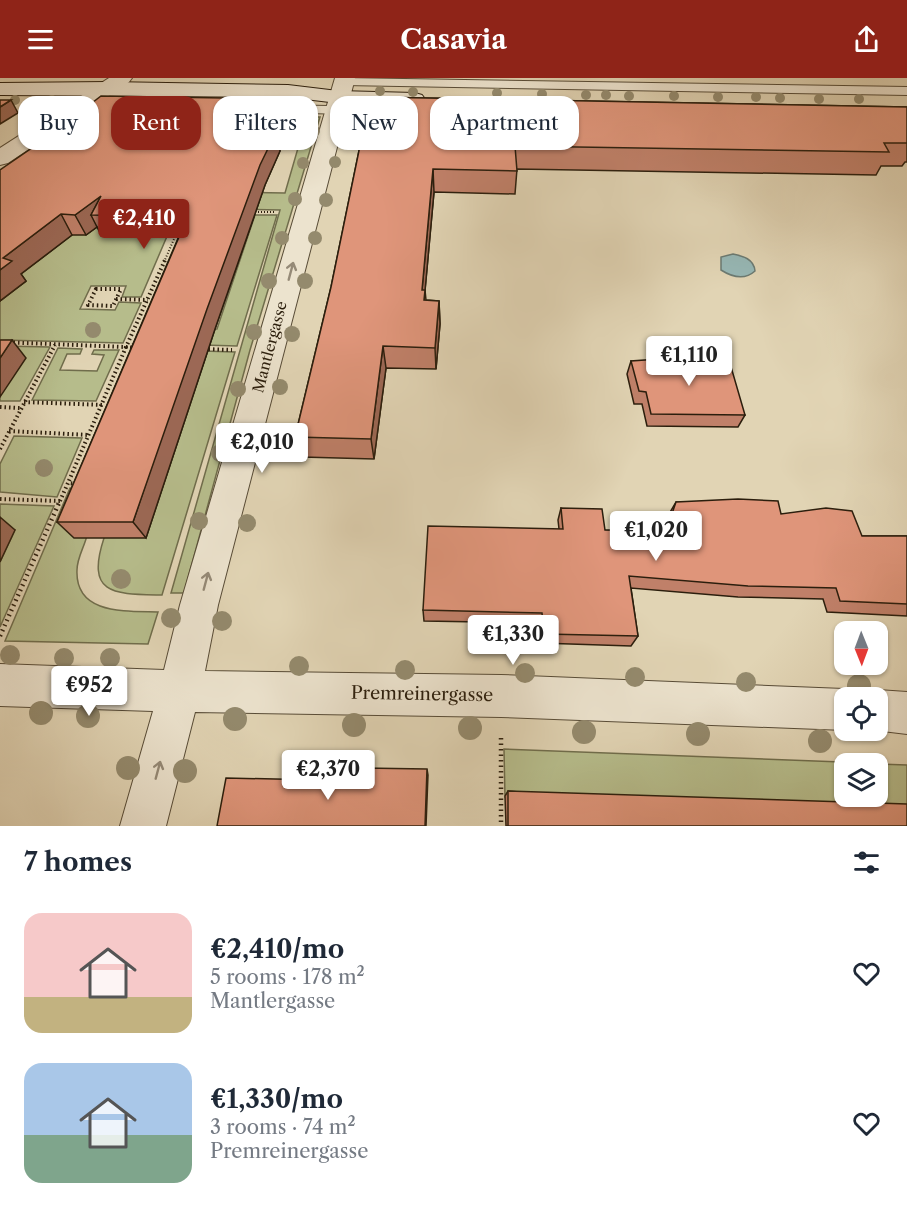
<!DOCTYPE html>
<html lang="en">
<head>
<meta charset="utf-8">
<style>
  :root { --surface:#fff; --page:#f2f2f3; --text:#1f2937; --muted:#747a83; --accent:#8f2418 }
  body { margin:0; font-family:"Libre Caslon Text",serif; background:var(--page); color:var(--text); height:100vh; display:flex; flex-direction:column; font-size:22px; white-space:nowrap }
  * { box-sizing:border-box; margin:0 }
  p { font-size:20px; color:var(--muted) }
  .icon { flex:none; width:33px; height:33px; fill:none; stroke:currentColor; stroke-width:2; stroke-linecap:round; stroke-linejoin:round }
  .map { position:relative; height:748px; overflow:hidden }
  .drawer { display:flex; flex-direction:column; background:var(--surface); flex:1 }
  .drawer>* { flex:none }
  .banner { position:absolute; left:18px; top:18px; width:600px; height:54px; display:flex; gap:12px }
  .needle { width:39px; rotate:179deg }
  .controls { position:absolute; left:834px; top:543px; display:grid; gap:12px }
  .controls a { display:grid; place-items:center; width:54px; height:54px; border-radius:12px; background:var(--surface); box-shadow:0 2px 4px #0004; font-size:30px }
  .price { position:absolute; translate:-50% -51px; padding:0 14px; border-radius:6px; background:#fff; color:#222; font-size:20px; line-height:39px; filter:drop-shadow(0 2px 3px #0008) }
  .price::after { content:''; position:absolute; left:50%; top:36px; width:18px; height:14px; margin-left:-9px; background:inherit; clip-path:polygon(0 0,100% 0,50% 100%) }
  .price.selected { background:var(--accent); color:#fff }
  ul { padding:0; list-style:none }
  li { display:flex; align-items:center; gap:18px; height:150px; padding:0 24px }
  li span { display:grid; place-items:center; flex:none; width:168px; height:120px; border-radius:18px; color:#555 }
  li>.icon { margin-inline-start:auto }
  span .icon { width:72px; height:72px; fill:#fffc; stroke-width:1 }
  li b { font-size:26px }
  h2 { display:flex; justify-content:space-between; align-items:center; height:72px; padding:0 24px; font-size:26px }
  .pill { padding:0 21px; border-radius:18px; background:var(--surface); box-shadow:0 2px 4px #0004; font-size:21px; line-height:54px }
  .pill.selected { background:var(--accent); color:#fff }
  header { display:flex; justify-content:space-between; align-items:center; height:78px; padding:0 24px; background:var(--accent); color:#fff; font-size:27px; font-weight:700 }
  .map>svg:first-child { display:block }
</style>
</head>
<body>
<header><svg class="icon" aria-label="menu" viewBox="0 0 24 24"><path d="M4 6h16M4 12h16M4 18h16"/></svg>Casavia<svg class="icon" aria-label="share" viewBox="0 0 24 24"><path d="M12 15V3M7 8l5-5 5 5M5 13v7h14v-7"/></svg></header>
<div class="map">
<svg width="907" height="748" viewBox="0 0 907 748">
  <rect width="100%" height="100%" fill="#e1d4b4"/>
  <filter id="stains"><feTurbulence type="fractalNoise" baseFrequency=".00333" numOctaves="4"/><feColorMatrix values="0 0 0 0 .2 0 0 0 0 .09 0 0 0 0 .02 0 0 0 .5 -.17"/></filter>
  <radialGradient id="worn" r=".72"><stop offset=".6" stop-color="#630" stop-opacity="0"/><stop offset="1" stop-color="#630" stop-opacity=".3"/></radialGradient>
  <g fill="#b6bc8b" stroke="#706d4c" stroke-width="1.5">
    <polygon points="307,39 320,39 250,272 184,515 171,515 280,132 184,130 174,142 141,219 122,219 126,208 91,208 80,231 115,232 119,224 141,225 123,265 0,262 0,222 25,204 17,200 15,174 158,113 285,115"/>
    <polygon points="255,137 277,137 237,268 134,265 160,250 217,251"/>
    <polygon points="0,268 50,269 20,323 0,323"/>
    <polygon points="58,270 82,271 80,276 67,276 60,292 97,293 104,277 92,276 94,272 119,272 96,323 32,322"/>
    <path d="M 137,271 L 235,274 L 162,517 C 115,516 85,518 104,460 Z"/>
    <polygon points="14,358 82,360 57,419 0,414 0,386"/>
    <path d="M 70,410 L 94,411 C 91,427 91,446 86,461 C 83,471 77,481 77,492 C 75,537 126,533 158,534 L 148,566 L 5,563 Z"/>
    <polygon points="0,426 54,428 0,549 0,484 15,452 0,452"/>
    <polygon points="504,671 868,685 844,686 844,718 878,718 878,686 907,687 907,731 505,719"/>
  </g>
  <path fill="#96b7b5" stroke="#6b7a72" stroke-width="1.5" d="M 733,176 C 743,178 754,181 755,193 C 744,203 732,199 721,192 L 721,179 Z"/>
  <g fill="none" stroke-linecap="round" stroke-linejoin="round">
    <defs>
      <g id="service">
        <polygon points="342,0 907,9 907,17 344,7 338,3"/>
        <polygon points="268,27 392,29 398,33 392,37 264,34 262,31 264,28"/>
      </g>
      <g id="minor">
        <polygon points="109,0 132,0 129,4 8,85 0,87 0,70"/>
        <polygon points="335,0 355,0 218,527 205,593 501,597 844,611 860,620 844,620 845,652 501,639 195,634 166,748 120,748 153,633 0,628 0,586 164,592 180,527"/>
        <polygon points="878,612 907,614 907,656 874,652 878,652 878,620 863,620"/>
      </g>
      <polygon id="secondary" points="108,4 288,7 338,13 415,15 422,17 425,21 422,25 415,27 338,25 288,19 0,17 0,5"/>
    </defs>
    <use href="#service" stroke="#584c37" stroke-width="2"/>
    <use href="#minor" stroke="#584c37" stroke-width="2"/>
    <use href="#secondary" stroke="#2b1e0d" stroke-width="2"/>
    <g stroke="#2b1e0d" stroke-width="2" stroke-dasharray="1 2" stroke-linecap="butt">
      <polyline points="252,134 275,134"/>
      <polyline points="164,184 177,154"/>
    </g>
    <g stroke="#2b1e0d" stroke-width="4" stroke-dasharray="1.5 3" stroke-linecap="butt">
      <polygon points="96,211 121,211 113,228 88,227"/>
      <polyline points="116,221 148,222"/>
      <polyline points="0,264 126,269 68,405"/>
      <polyline points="136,270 126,269 165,182"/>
      <polyline points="204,271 232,272"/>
      <polyline points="24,324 104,327"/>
      <polyline points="0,329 20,330"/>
      <polyline points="9,353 89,357"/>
      <polyline points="0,371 55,267"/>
      <polyline points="0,421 60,423 58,426"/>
      <polyline points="60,423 68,405 78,406"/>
    </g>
    <g stroke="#2b1e0d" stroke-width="4.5" stroke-dasharray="1.5 4" stroke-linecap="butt">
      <polyline points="0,558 59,425"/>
      <polyline points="501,660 501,748"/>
    </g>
    <use href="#service" fill="#ece3ce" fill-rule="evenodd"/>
    <use href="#minor" fill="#ece3ce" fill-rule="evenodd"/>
    <use href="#secondary" fill="#ece3ce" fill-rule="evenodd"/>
  </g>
  <g fill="#948a6d">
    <circle cx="380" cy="13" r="5"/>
    <circle cx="413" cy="14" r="5"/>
    <circle cx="497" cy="15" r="5"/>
    <circle cx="542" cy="16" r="5"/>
    <circle cx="586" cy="17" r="5"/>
    <circle cx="606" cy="17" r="5"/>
    <circle cx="629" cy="18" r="5"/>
    <circle cx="674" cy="18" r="5"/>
    <circle cx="718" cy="19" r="5"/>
    <circle cx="756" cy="19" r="5"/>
    <circle cx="780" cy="20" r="5"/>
    <circle cx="819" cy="21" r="5"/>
    <circle cx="859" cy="21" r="5"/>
    <circle cx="15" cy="22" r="5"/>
    <circle cx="52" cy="22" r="5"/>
    <circle cx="307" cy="27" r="6"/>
    <circle cx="314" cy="53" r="6"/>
    <circle cx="342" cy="53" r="6"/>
    <circle cx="335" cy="84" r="6"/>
    <circle cx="303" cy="85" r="6"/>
    <circle cx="295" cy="121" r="7"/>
    <circle cx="326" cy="122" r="7"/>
    <circle cx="282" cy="160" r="7"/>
    <circle cx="315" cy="160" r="7"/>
    <circle cx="269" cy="203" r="8"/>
    <circle cx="305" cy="203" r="8"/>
    <circle cx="93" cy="252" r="8"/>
    <circle cx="254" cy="254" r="8"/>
    <circle cx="292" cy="256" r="8"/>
    <circle cx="280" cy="309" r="8"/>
    <circle cx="238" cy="311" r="8"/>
    <circle cx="264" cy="372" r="9"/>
    <circle cx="220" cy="375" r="9"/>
    <circle cx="44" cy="390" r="9"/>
    <circle cx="199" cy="443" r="9"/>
    <circle cx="247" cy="445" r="9"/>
    <circle cx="121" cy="501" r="10"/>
    <circle cx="171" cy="540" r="10"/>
    <circle cx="222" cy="543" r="10"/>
    <circle cx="10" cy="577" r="10"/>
    <circle cx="64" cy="580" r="10"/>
    <circle cx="110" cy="580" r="10"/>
    <circle cx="299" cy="588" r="10"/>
    <circle cx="405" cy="592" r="10"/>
    <circle cx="525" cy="595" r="10"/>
    <circle cx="635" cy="599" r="10"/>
    <circle cx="746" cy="604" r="10"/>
    <circle cx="859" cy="608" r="12"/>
    <circle cx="41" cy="635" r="12"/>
    <circle cx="88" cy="638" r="12"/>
    <circle cx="235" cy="641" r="12"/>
    <circle cx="354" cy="647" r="12"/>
    <circle cx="470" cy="650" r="12"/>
    <circle cx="584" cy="654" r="12"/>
    <circle cx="698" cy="656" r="12"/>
    <circle cx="820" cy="663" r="12"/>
    <circle cx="128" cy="690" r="12"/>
    <circle cx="185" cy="693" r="12"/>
  </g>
  <g fill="#c08069" stroke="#2b1e0d" stroke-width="1.5">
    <polygon points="370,19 907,29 907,84 905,84 902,88 881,88 876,97 517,91 515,116 434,114 425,212 426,222 439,223 440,246 436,291 386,290 374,381 302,379 295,359 331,209"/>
    <polygon points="292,21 296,41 277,58 280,73 265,107 215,251 146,460 74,460 57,444 179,158 101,157 97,149 86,157 72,157 21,196 26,203 0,223 0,92"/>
    <polygon points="631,283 745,337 738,349 647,348 642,326 634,326 627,296"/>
    <polygon points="676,424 781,436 862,458 907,458 907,538 827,534 823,521 738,519 631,510 638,558 631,568 540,565 539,545 424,543 423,532 559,451 558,442 561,430 605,452 663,453 669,436"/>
    <polygon points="508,713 907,748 506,748 505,718"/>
  </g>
  <g fill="#9c6855" stroke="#2b1e0d" stroke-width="1.5">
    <polygon points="292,21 296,41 277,58 280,73 265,107 215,251 146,460 133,444 268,42"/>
    <polygon points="11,22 18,35 0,46 0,29"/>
    <polygon points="433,91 434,114 423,235 422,212"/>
    <polygon points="101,118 91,137 97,149 86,157 75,137"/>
    <polygon points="61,136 72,157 21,196 26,203 0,223 0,192 3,180"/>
    <polygon points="439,223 440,246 436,291 435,270"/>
    <polygon points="12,262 26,280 0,319 0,280"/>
    <polygon points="383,268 386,290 374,381 371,361"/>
    <polygon points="0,439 15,452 0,484"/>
    <polygon points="427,691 428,697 426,748 425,748"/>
  </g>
  <g fill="#df957a" stroke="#2b1e0d" stroke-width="1.5">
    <polygon points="101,18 292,21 268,42 276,54 260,87 207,231 133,444 57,444 188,138 91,137 101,118 75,137 61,136 3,180 12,183 0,192 0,92 90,30 92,25"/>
    <polygon points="370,19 907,29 907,65 884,65 889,74 515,68 517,93 433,91 422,212 425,212 424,222 439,223 435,270 383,268 371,361 295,359 331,209"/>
    <polygon points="0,22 11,22 0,29"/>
    <polygon points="0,262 12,262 0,280"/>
    <polygon points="659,281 729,282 745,337 651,336 646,314 639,313 631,283"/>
    <polygon points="738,421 778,423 781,436 826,430 852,433 862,458 907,458 907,526 840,523 836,510 748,508 629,498 638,558 544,556 542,535 423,532 428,448 563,451 561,430 602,431 605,452 666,453 676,424"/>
    <polygon points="362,690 427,691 425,748 217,748 226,700 361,703"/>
    <polygon points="508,713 907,726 907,748 508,748"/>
  </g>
  <defs><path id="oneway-shaft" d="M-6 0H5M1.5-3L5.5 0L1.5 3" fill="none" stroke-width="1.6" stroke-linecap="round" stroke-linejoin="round" transform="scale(1.5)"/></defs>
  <g stroke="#958a77">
    <use href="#oneway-shaft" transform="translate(291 193) rotate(-75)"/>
    <use href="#oneway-shaft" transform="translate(206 503) rotate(-75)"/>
    <use href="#oneway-shaft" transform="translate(158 692) rotate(-75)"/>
  </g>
  <g text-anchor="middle" stroke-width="4.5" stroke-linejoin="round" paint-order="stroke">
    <g font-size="15" fill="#2b1e0d" stroke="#ece3ce">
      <text transform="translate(270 269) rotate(-75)" y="5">Mantlergasse</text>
    </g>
    <g font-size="18" fill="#2b1e0d" stroke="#ece3ce">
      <text transform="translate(422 616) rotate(1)" y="6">Premreinergasse</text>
    </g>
  </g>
  <rect width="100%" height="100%" filter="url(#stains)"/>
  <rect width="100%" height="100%" fill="url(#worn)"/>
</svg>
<div class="controls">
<a><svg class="needle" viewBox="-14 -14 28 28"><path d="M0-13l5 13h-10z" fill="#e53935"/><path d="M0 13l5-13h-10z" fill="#747a83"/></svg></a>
<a><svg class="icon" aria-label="locate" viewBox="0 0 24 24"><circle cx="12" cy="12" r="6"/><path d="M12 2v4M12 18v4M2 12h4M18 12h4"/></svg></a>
<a><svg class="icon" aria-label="layers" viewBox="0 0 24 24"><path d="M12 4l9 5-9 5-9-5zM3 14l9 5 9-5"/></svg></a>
</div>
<b class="price selected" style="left:144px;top:172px">€2,410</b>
<b class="price" style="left:689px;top:309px">€1,110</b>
<b class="price" style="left:262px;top:396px">€2,010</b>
<b class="price" style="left:656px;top:484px">€1,020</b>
<b class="price" style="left:513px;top:588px">€1,330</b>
<b class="price" style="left:89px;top:639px">€952</b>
<b class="price" style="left:328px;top:723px">€2,370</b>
<div class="banner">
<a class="pill">Buy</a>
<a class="pill selected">Rent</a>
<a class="pill">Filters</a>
<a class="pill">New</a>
<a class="pill">Apartment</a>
</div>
</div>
<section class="drawer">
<h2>7 homes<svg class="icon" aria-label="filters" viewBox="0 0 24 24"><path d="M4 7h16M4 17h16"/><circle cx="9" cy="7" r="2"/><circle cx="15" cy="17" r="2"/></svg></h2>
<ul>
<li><span style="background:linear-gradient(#f6c9c9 70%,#c2b280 0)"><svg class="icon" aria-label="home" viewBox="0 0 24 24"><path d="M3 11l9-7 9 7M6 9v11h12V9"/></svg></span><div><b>€2,410/mo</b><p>5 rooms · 178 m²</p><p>Mantlergasse</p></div><svg class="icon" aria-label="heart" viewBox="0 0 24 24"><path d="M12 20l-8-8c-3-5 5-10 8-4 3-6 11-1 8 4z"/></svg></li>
<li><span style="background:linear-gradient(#a9c7e8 60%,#7fa58c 0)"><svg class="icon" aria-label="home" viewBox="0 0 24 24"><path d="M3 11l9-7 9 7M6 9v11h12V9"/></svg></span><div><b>€1,330/mo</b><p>3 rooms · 74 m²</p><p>Premreinergasse</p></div><svg class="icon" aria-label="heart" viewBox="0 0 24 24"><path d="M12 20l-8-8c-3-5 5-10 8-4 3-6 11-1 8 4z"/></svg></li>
</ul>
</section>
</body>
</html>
